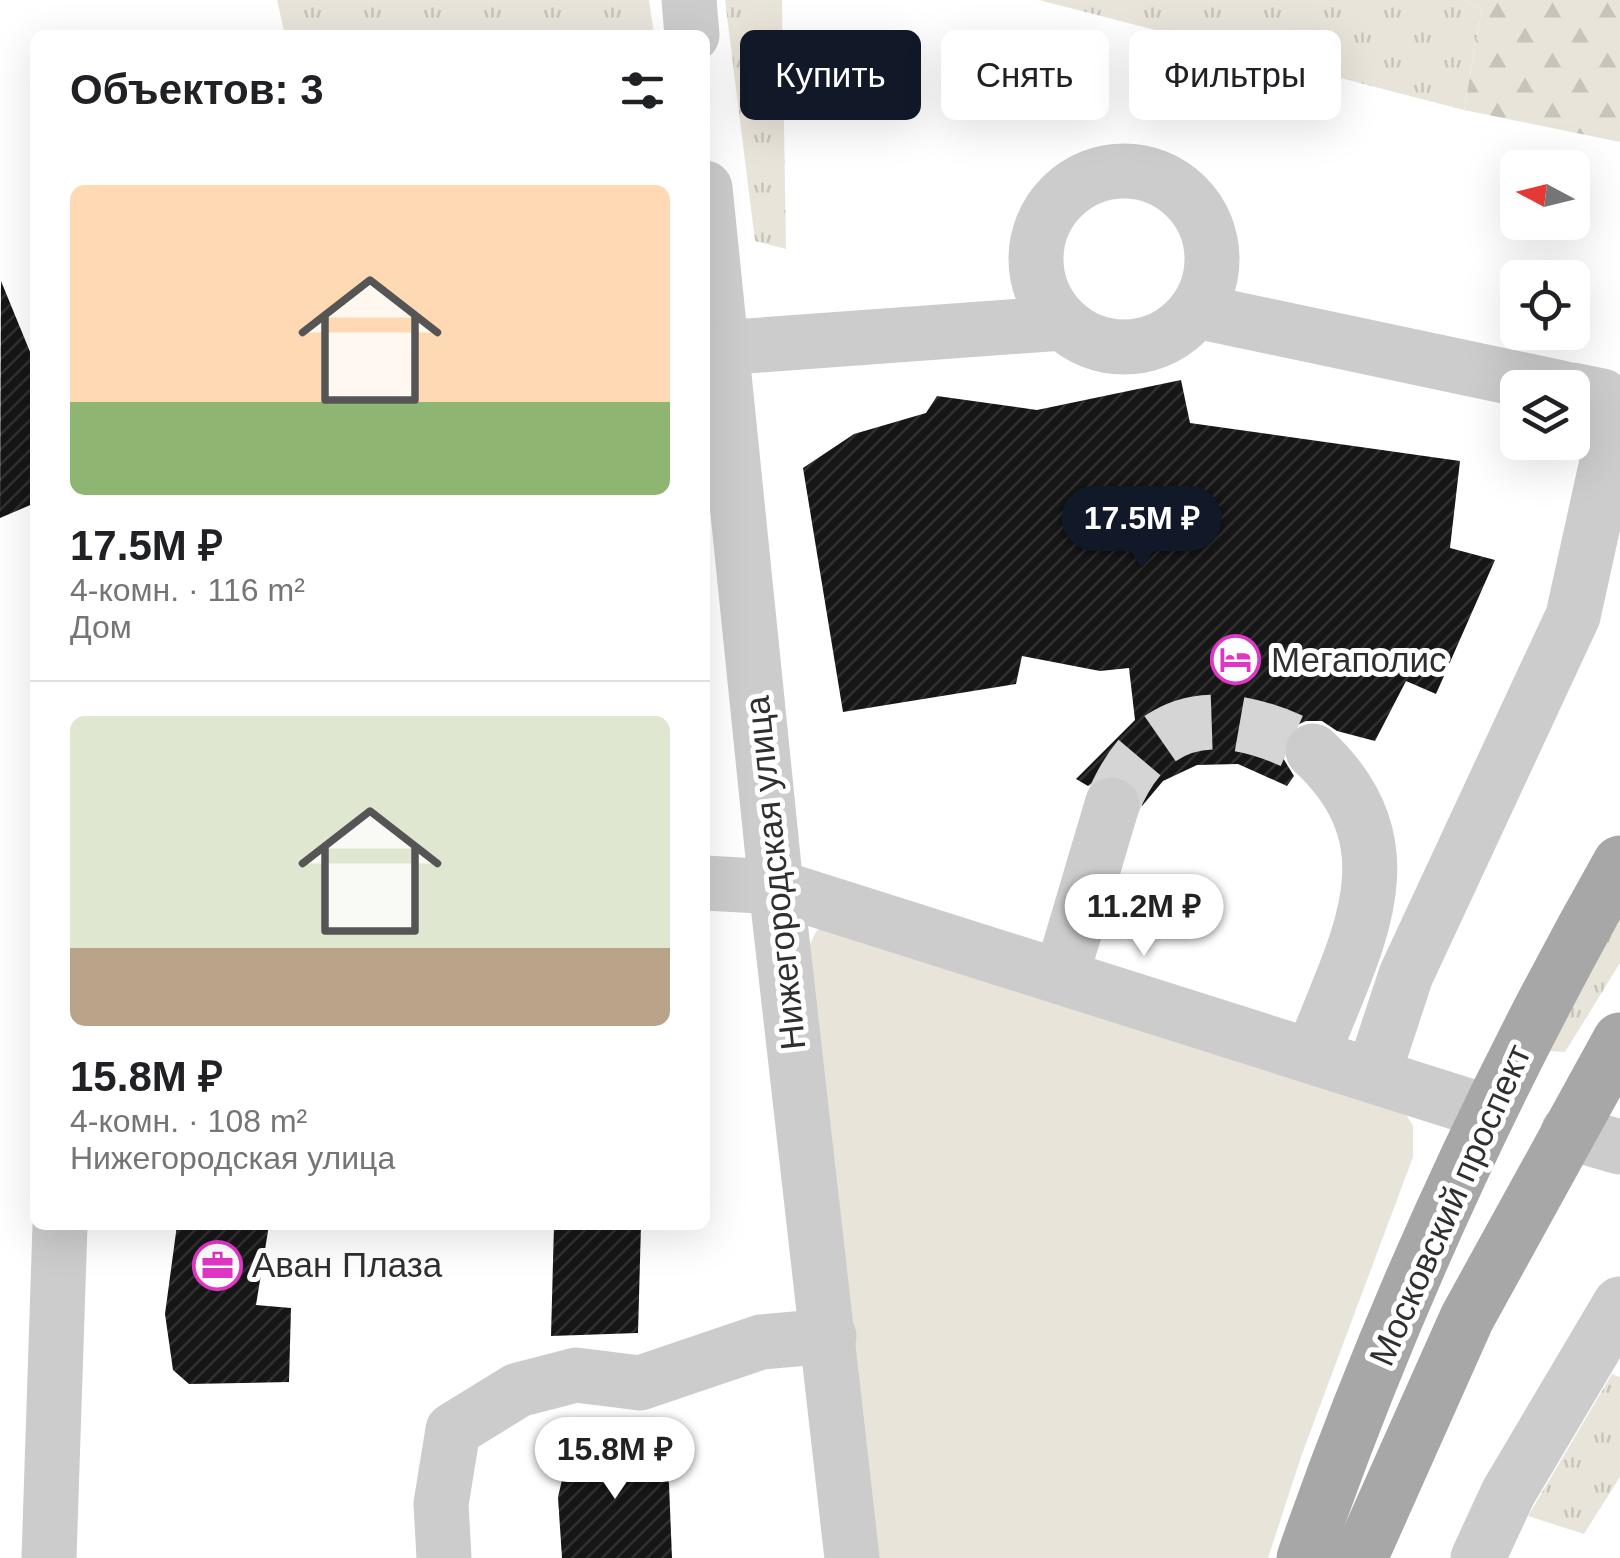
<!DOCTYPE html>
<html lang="ru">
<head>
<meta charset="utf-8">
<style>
  :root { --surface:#fff; --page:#f6f6f6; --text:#202124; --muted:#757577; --line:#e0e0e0; --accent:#111827 }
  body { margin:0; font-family:Helvetica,sans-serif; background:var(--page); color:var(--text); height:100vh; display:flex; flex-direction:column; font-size:38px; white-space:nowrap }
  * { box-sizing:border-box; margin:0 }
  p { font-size:32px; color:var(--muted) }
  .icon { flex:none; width:55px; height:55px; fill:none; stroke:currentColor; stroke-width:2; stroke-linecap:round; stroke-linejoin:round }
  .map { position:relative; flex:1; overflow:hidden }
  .side { position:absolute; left:30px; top:30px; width:680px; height:1200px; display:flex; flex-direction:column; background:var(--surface); border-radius:15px; box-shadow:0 10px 40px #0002 }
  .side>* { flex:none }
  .banner { position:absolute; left:740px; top:30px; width:730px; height:90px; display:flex; gap:20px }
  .needle { width:65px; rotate:277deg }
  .fabs { position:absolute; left:1500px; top:150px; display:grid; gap:20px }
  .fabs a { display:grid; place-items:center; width:90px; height:90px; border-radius:15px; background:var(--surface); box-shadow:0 10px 40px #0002; font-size:50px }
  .price { position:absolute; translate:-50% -85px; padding:0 22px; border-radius:35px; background:#fff; color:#222; font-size:32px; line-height:65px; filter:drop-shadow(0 2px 5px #0008) }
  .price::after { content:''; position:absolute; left:50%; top:60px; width:30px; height:22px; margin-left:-15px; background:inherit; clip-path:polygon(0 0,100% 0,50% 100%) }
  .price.active { background:var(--accent); color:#fff }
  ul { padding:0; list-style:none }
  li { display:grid; align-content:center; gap:20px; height:530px; padding:0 40px }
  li+li { border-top:2px solid var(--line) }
  li span { display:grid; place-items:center; height:310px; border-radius:15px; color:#555 }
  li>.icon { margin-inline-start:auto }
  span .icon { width:180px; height:180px; fill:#fffc; stroke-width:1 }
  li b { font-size:42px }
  h2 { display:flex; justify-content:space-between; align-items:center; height:120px; padding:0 40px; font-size:42px }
  .chip { padding:0 35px; border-radius:15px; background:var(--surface); box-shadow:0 10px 40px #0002; font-size:35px; line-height:90px }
  .chip.active { background:var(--accent); color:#fff }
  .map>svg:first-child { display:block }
</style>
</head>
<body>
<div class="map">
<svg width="1620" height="1558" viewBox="0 0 1620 1558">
  <defs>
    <pattern id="grass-tufts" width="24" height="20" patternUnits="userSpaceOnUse" patternTransform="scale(2.5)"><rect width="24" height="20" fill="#e9e4da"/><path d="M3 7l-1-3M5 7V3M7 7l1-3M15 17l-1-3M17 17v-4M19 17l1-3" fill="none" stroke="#c8c4bb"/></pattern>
    <pattern id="forest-firs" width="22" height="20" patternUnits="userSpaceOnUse" patternTransform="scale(2.5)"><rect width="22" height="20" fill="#e9e4da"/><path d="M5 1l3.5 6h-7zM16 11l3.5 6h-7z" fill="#c8c4bb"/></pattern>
    <pattern id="building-hatch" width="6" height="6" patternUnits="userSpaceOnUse" patternTransform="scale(2.5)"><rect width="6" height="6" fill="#161616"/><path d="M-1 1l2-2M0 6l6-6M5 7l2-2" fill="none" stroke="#303030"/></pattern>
  </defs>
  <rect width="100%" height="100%" fill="#fff"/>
  <g fill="url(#grass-tufts)">
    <polygon points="277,0 649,0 654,35 285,35"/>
    <polygon points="725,0 782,0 786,249 755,241"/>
    <polygon points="1039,0 1463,0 1482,8 1464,110"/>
    <polygon points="1620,918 1620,963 1565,1052 1548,1051"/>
    <polygon points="1612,1374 1620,1377 1620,1477 1584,1534 1528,1516"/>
  </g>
  <polygon fill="url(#forest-firs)" points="1463,0 1620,0 1620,142 1464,110 1482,8"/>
  <polygon fill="#e9e4da" points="839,926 1404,1111 1413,1126 1413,1157 1302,1454 1268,1558 872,1558 807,950 817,930"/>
  <g fill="url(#building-hatch)">
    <polygon points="1,281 35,364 35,503 0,518"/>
    <polygon points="1181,380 1190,423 1460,461 1450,548 1495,560 1436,694 1406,681 1375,741 1337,731 1322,721 1306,721 1293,727 1283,742 1283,758 1294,776 1287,786 1238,764 1197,765 1163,781 1142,806 1135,784 1122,775 1104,775 1088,786 1076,779 1135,720 1129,668 1100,671 1022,656 1016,684 843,712 803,468 854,434 926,413 937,396 1037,410"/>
    <polygon points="177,1225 269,1225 256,1305 291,1308 289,1382 189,1384 173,1370 165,1314"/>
    <polygon points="554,1225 641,1225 638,1333 551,1336"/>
    <polygon points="612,1435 635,1436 664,1462 669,1484 672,1558 562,1558 558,1497 566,1463 585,1440"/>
  </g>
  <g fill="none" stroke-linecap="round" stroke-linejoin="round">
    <path stroke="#d5d5d5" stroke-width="55" stroke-dasharray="55 28" stroke-linecap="butt" d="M 1112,805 C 1152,706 1226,706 1313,751"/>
    <g stroke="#ccc" stroke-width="55">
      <polyline points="689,0 692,35"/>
      <circle cx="1124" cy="259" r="88"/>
      <polyline points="705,188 776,887 852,1558"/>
      <polyline points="1197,311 1561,388"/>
      <polyline points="719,348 1062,323"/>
      <polyline points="705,883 776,887 1487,1112"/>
      <polyline points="1061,977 1112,805"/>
      <path d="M 1312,1056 C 1353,946 1418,848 1313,751"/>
      <polyline points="1373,1075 1406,975 1573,616 1616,421 1602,396 1572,390"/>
      <polyline points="1568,1132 1620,1147"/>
      <polyline points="49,1558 60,1225"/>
      <polyline points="444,1558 441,1504 453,1430 518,1390 576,1375 640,1383 761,1342 829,1336"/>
      <polyline points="1478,1558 1508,1493 1620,1304"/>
    </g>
    <g stroke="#a7a7a7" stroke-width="55">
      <path d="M 1304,1558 C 1388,1317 1494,1085 1620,863"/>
      <polyline points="1360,1558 1467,1318 1620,1040"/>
    </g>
  </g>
  <defs>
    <symbol id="hotel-ring" viewBox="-11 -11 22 22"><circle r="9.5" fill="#fff" stroke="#e135c5" stroke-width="1.5"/><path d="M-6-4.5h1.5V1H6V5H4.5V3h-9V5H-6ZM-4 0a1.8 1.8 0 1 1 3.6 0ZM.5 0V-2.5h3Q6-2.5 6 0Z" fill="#e135c5"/></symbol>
    <symbol id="office-ring" viewBox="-11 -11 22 22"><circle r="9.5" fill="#fff" stroke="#e135c5" stroke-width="1.5"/><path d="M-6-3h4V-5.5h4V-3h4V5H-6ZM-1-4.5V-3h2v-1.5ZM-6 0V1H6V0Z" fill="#e135c5"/></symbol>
  </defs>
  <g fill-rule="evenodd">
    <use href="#hotel-ring" x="1208" y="632" width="55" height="55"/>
    <use href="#office-ring" x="190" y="1238" width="55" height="55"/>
  </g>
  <g text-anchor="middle" stroke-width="10" stroke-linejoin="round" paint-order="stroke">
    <g font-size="35" fill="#2f2f2f" stroke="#fff" text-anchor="start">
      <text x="1271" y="672">Мегаполис</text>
      <text x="252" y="1277">Аван Плаза</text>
    </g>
    <g font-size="35" fill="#2f2f2f" stroke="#fff">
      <text transform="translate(775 873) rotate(-96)" y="12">Нижегородская улица</text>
      <text transform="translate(1450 1205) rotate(-66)" y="12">Московский проспект</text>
    </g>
  </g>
</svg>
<div class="fabs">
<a><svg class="needle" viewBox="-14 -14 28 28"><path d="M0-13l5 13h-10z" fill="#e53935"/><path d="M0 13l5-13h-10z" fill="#757577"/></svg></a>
<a><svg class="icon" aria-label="locate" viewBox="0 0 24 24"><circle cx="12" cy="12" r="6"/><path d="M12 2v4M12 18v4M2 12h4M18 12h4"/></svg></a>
<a><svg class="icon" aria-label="layers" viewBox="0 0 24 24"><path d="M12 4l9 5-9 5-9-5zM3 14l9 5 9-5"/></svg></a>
</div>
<b class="price active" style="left:1142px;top:571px">17.5M ₽</b>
<b class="price" style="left:1144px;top:959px">11.2M ₽</b>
<b class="price" style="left:615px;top:1502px">15.8M ₽</b>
<div class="banner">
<a class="chip active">Купить</a>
<a class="chip">Снять</a>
<a class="chip">Фильтры</a>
</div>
<section class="side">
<h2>Объектов: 3<svg class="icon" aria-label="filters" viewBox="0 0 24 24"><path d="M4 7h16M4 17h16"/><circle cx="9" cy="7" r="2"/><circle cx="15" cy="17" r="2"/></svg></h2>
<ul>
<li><span style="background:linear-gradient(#ffd9b3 70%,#8fb573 0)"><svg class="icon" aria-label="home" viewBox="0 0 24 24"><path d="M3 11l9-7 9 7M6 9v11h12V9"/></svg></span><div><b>17.5M ₽</b><p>4-комн. · 116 m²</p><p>Дом</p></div></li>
<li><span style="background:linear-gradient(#dfe7d0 75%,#b9a48a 0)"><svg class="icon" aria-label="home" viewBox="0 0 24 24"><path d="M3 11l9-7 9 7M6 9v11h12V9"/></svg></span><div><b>15.8M ₽</b><p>4-комн. · 108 m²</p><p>Нижегородская улица</p></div></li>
</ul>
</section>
</div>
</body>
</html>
